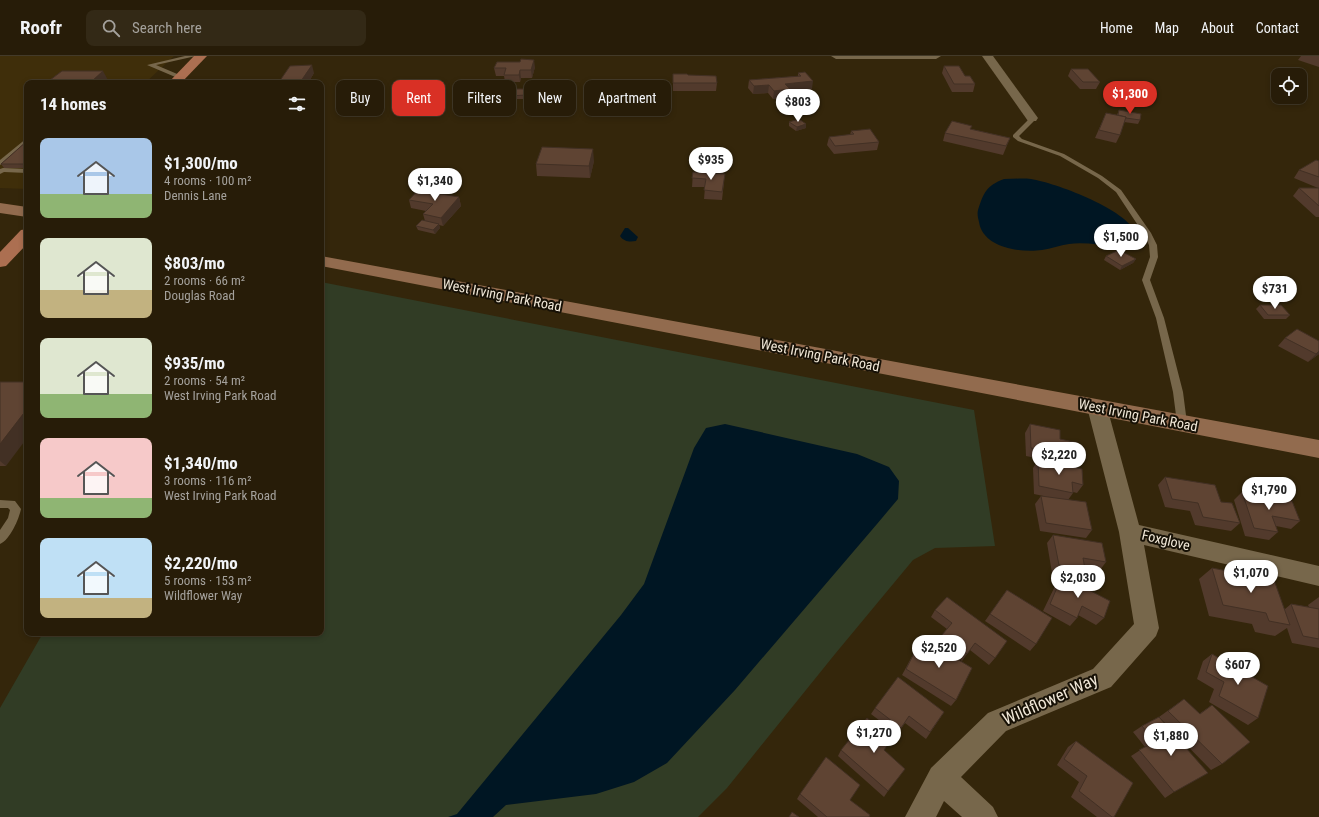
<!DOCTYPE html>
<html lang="en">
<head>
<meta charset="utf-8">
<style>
  :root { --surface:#271c08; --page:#332916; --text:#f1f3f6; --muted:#a4a19c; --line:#433a29; --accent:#d93025 }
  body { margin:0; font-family:"Roboto Condensed",sans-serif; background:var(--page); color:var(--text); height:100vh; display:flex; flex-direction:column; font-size:15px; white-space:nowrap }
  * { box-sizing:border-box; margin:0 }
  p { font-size:13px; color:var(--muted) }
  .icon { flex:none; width:22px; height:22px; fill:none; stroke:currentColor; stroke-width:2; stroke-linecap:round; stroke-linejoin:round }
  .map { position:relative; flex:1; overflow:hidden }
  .panel { position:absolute; left:24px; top:24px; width:300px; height:556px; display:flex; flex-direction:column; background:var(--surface); border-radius:8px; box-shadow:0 2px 6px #0003,0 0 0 1px var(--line) }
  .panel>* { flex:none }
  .banner { position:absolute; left:336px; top:24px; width:380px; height:36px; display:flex; gap:8px }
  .tools { position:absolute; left:1271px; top:12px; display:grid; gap:8px }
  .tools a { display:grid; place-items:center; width:36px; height:36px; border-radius:8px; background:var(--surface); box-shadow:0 2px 6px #0003,0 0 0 1px var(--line); font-size:20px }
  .price { position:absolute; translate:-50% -34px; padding:0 9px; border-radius:14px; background:#fff; color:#222; font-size:13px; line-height:26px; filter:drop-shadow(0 1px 2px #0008) }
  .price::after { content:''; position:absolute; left:50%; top:24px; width:12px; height:9px; margin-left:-6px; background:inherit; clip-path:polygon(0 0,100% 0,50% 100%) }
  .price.selected { background:var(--accent); color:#fff }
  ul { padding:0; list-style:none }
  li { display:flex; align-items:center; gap:12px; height:100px; padding:0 16px }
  li span { display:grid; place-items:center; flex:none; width:112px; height:80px; border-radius:8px; color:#555 }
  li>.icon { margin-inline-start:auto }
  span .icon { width:48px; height:48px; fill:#fffc; stroke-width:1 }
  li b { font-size:17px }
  h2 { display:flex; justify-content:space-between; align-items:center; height:48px; padding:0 16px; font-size:17px }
  .tag { padding:0 14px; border-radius:8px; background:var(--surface); box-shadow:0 2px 6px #0003,0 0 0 1px var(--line); font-size:14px; line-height:36px }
  .tag.selected { background:var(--accent); color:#fff }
  header { display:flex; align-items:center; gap:24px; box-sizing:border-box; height:56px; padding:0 20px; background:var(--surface); border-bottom:1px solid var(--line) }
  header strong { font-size:19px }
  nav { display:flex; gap:22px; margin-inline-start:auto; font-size:14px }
  .search { width:280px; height:36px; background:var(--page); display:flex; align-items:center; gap:10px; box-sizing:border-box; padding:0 14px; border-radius:8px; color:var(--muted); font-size:15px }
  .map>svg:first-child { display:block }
</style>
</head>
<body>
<header>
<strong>Roofr</strong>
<div class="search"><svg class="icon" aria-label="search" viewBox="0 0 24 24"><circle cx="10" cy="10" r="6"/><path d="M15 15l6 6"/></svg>Search here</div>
<nav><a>Home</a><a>Map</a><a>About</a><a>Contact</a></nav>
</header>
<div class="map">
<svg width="1319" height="761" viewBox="0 0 1319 761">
  <rect width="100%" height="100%" fill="#34260b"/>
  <polygon fill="#3f2e0a" points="0,0 174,0 145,27 27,27 27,133 0,132"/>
  <polygon fill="#313c25" points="321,226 974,354 995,490 935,492 913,504 835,598 727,732 698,761 0,761 0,652 43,577 321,577"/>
  <g fill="#001623">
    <path d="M 1004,123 C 1013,123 1022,122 1031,123 C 1056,127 1122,152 1134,174 C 1137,179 1135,184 1133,188 C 1112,193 1090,185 1069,188 C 1060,189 1051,193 1042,194 C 1021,197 983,192 979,166 C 978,162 977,158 978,154 C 984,136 986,130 1004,123 Z"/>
    <path d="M 625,172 L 628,172 L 638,181 L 636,185 C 630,186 624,186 620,180 Z"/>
    <polygon points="725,368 857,398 889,411 899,425 898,443 877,468 735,634 667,707 634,726 596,738 506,749 493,761 448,761 457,758 621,559 644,528 694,392 706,372"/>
  </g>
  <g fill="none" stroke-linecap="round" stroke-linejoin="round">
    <g fill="#77674b" fill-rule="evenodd">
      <polygon points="185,0 196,0 156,9 182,20 183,21 180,23 147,9"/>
      <polygon points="1030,61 1034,61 1034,65 1019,80 1022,83 1064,98 1102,120 1121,134 1151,177 1157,189 1158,201 1150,224 1164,262 1183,336 1187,367 1185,370 1179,370 1177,367 1173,336 1156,262 1142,224 1150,201 1149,189 1143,177 1116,136 1098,122 1060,100 1018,85 1013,81 1013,79 1028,64"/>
      <polygon points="27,82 27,87 0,109 0,104"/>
      <polygon points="3,112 27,113 27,117 4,116 0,118 0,113"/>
      <path d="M 0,444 L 15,445 L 21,453 C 19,463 10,484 0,488 L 0,474 L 8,462 L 10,454 L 8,452 L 0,452 Z"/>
    </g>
    <g fill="#77674b" fill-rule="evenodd">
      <polygon points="831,0 941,0 936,3 836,3"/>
      <polygon points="982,0 993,0 1038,62 1036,65 1028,65"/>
      <polygon points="1097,344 1104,346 1107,351 1139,469 1319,510 1319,530 1144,489 1159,572 1156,580 1111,631 1006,675 961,721 993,751 998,761 962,761 944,745 936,761 905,761 931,712 988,657 1093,613 1134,568 1119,476 1087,351 1090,346"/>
    </g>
    <g fill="#926b4e" fill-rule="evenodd">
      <polygon points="0,147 27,151 27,161 0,157"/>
      <polygon points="321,200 1319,384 1319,402 321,210"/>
    </g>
    <g fill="#ac6f51" fill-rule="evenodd">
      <polygon points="194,0 207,0 181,27 168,27"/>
      <polygon points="27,173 27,188 6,210 0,211 0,196 21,174"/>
    </g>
  </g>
  <g fill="#523a2c">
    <polygon points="1301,0 1319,0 1319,11 1298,4"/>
    <polygon points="944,10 965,20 975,28 973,36 952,36 942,17"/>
    <polygon points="535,11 532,22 521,22 520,26 505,26 504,20 496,20 494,12"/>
    <polygon points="1071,13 1100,26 1096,33 1080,33 1068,20"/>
    <polygon points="62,15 109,26 108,27 51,27 50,24"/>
    <polygon points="314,17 308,27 280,27 279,26"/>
    <polygon points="798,17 812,33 789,35 789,41 773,43 768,37 753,38 748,32 749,24 798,20"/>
    <polygon points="673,18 717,27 716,35 673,35"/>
    <polygon points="419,24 428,28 427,31 419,31 418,27"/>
    <polygon points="654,33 667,33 667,43 654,42"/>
    <polygon points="527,37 526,43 510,43 509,40"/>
    <polygon points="1119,54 1140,64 1138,68 1124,66 1120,79 1116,87 1095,82 1106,57 1117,59"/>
    <polygon points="789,66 806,72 796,75 789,70"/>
    <polygon points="971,73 1010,82 1003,99 943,85 945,77"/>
    <polygon points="851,75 879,86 877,94 834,98 827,89 829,81 850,79"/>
    <polygon points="27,85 27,112 4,112 1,108"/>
    <polygon points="594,105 590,122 537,120 536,108"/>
    <polygon points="1319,105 1319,161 1316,161 1293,140 1299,132 1318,132 1294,122 1299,114"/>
    <polygon points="693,116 724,126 722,144 704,143 705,131 692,131"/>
    <polygon points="459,141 461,150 443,170 439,169 440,172 435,178 418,174 416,170 425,165 423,158 426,155 411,152 409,144"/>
    <polygon points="1106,200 1136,203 1133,207 1120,214 1104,204"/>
    <polygon points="1260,249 1290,259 1286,263 1264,263 1256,253"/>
    <polygon points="1285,282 1319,298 1308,306 1278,290"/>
    <polygon points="0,326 6,410 0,410"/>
    <polygon points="1030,368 1060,383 1080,402 1074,410 1026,400 1025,377"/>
    <polygon points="1038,404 1083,429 1077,437 1073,436 1073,437 1068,444 1092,474 1086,482 1040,475 1035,448 1041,440 1048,441 1034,438 1033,412"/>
    <polygon points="1165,421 1221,446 1240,467 1231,475 1195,469 1190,455 1165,451 1158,429"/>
    <polygon points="1242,436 1300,465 1291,473 1276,470 1278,476 1269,484 1245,480 1234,444"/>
    <polygon points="1053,479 1106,506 1100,514 1085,512 1085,513 1078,521 1052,517 1047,487"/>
    <polygon points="1212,512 1285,553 1291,548 1309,551 1308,549 1319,541 1319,592 1292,587 1287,572 1275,580 1255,576 1252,568 1209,560 1199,523"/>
    <polygon points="1062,520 1104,562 1096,569 1078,559 1077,562 1070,570 1043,555 1056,528"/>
    <polygon points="1007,534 1036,588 1030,595 985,565"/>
    <polygon points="947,541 995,602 989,609 970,594 962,605 938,586 947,573 931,561 935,554"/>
    <polygon points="922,582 956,644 951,650 902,619"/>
    <polygon points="1212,598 1258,662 1248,669 1209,646 1214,633 1197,623 1203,605"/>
    <polygon points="1184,643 1199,658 1212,649 1222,708 1211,714 1159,661"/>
    <polygon points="875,652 944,656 926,683 905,667 897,678 871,658"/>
    <polygon points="1159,661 1174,736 1165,742 1131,700 1145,691 1133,676 1142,670"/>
    <polygon points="1076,685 1114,761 1097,761 1071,741 1079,726 1057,709 1068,691"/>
    <polygon points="841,694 884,695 888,735 884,741 838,700"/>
    <polygon points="800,738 850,744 869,761 818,761 797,743"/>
  </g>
  <g fill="#423024">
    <polygon points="534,4 535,11 532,22 531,14"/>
    <polygon points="312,9 314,17 308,27 302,27 301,25"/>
    <polygon points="520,14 521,22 520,26 519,19"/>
    <polygon points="103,15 109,26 108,27 93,27 92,25"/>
    <polygon points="427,24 428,28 427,31 426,27"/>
    <polygon points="813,25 812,33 789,35 789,41 773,43 774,35 785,28"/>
    <polygon points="769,29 768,37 753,38 754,30"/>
    <polygon points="806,68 806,72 796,75 797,71"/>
    <polygon points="593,93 594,105 590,122 589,110"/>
    <polygon points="459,141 461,150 443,170 441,162"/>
    <polygon points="439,168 440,172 435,178 433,174"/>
    <polygon points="1136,203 1133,207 1120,214 1122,210"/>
    <polygon points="1319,295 1319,298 1308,306"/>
    <polygon points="27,353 27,382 6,410 0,405 0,388"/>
  </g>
  <g fill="#5f4433" stroke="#423024">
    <polygon points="521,3 534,4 531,14 520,14 519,19 504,19 506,12 494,12 497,6 520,6"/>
    <polygon points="312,9 301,25 279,26 290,10"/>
    <polygon points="944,10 959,10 965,20 970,20 975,28 954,28"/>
    <polygon points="1071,13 1088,13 1100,26 1083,26"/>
    <polygon points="62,15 103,15 92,25 50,24"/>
    <polygon points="805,16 813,25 785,28 790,33 774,35 769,29 754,30 749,24 801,20 798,17"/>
    <polygon points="673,18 687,18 688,19 716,20 717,27 673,27"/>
    <polygon points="419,24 427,24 426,27 418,27"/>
    <polygon points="510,33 527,33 526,39 509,40"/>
    <rect x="654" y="33" width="13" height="6"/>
    <polygon points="1119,54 1141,58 1140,64 1126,62 1126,61 1118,59"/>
    <polygon points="1106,57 1126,61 1120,79 1099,74"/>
    <polygon points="799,63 806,68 797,71 789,66"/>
    <polygon points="952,65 972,70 970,73 1010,82 1006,90 945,77"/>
    <polygon points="870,73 879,86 835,90 829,81 854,78 851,75"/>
    <polygon points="27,85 27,108 1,108"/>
    <polygon points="542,91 593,93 589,110 536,108"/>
    <polygon points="1316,104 1319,105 1319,121 1299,114"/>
    <polygon points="693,116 725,118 722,136 704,134 706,123 692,122"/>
    <polygon points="1299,132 1319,132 1319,150"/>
    <polygon points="418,134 459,141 441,162 423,158 433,148 409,144"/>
    <polygon points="422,164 439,168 433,174 416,170"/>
    <polygon points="1119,194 1136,203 1122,210 1106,200"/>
    <polygon points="1260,249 1281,249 1290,259 1268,259"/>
    <polygon points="1297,273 1319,285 1319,295 1316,298 1285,282"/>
    <polygon points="0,326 27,326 27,353 0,388"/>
    <polygon points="1030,368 1060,374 1060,383 1078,387 1080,402 1031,392"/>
    <polygon points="1038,404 1082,413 1083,429 1072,426 1073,437 1039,430"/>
    <polygon points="1165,421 1215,429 1221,446 1232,447 1240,467 1203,461 1198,447 1172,443"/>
    <polygon points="1242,436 1292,445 1300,465 1272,460 1278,476 1254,472"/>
    <polygon points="1041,440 1086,446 1092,474 1046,467"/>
    <polygon points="1053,479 1102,487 1106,506 1083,502 1085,513 1059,509"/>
    <polygon points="1212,512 1274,524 1290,569 1269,565 1266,557 1223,549"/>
    <polygon points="1062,520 1110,545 1104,562 1082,550 1077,562 1050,548"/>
    <polygon points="1007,534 1052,562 1036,588 990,558"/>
    <polygon points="947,541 1007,585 995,602 975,587 967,598 942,579 952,567 935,554"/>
    <polygon points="1291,548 1319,553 1319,583 1303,580"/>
    <polygon points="922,582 972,612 956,644 906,613"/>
    <polygon points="1212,598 1268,630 1258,662 1219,640 1224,626 1206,616"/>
    <polygon points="898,621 944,656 930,676 909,660 901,672 875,652"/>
    <polygon points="1184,643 1200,658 1212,649 1250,686 1222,708 1168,655"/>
    <polygon points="1159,661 1208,717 1174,736 1139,694 1155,686 1142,670"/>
    <polygon points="867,662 892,683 884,694 905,713 888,735 841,694"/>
    <polygon points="1076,685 1133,727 1114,761 1112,761 1079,735 1087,720 1064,703"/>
    <polygon points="826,701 860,729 850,744 870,759 869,761 827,761 800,738"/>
    <polygon points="792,756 799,761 789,761"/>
  </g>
  <g text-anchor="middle" stroke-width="4" stroke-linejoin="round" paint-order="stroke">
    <g font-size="14" fill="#f1e8d8" stroke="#171106">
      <text transform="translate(502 239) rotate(11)" y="5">West Irving Park Road</text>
      <text transform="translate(820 299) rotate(11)" y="5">West Irving Park Road</text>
      <text transform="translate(1138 359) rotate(11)" y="5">West Irving Park Road</text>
      <text transform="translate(1166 484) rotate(13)" y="5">Foxglove</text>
    </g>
    <g font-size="17" fill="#f1e8d8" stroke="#171106">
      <text transform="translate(1050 643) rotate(-24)" y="6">Wildflower Way</text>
    </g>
  </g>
</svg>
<div class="tools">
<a><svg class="icon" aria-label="locate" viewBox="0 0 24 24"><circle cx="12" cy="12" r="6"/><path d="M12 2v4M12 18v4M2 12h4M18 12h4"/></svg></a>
</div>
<b class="price selected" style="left:1130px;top:59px">$1,300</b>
<b class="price" style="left:798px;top:67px">$803</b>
<b class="price" style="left:711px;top:125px">$935</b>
<b class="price" style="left:435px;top:146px">$1,340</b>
<b class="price" style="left:1121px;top:202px">$1,500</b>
<b class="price" style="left:1275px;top:254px">$731</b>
<b class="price" style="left:1059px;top:420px">$2,220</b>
<b class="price" style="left:1269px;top:455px">$1,790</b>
<b class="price" style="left:1251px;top:538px">$1,070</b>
<b class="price" style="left:1078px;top:543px">$2,030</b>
<b class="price" style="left:939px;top:613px">$2,520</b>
<b class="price" style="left:1238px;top:630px">$607</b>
<b class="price" style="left:874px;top:698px">$1,270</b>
<b class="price" style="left:1171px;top:701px">$1,880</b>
<div class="banner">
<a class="tag">Buy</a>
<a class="tag selected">Rent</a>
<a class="tag">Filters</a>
<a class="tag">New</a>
<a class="tag">Apartment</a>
</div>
<section class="panel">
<h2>14 homes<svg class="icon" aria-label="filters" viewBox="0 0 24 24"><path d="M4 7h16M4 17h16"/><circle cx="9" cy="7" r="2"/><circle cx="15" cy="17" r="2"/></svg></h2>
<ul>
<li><span style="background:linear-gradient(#a9c7e8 70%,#8fb573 0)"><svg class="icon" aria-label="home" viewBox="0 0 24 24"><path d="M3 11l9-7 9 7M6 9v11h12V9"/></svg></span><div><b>$1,300/mo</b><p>4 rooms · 100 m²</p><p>Dennis Lane</p></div></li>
<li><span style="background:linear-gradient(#dfe7d0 65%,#c2b280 0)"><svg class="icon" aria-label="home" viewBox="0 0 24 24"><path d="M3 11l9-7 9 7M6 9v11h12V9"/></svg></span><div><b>$803/mo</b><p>2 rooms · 66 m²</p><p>Douglas Road</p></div></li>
<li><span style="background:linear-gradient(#dfe7d0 70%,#8fb573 0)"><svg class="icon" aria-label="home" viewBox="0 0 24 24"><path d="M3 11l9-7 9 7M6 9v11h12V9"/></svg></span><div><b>$935/mo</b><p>2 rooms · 54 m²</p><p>West Irving Park Road</p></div></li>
<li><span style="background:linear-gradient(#f6c9c9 75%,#8fb573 0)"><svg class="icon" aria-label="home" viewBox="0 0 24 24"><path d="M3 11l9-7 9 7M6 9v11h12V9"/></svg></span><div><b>$1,340/mo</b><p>3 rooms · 116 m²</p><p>West Irving Park Road</p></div></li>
<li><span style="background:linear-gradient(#bfe0f5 75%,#c2b280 0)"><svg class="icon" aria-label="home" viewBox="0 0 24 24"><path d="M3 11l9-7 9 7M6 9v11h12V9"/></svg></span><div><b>$2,220/mo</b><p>5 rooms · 153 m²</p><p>Wildflower Way</p></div></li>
</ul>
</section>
</div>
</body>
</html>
